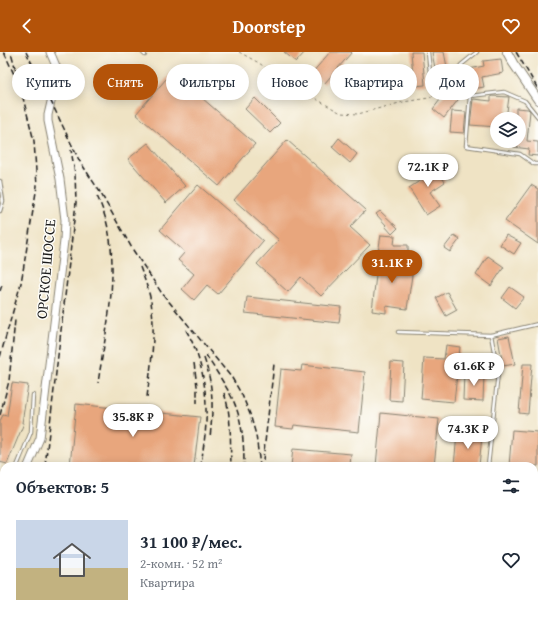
<!DOCTYPE html>
<html lang="ru">
<head>
<meta charset="utf-8">
<style>
  :root { --surface:#fff; --page:#f6f6f7; --text:#1f2937; --muted:#747a83; --line:#e0e1e3; --accent:#b45309 }
  body { margin:0; font-family:"Gentium Book Plus",serif; background:var(--page); color:var(--text); height:100vh; display:flex; flex-direction:column; font-size:15px; white-space:nowrap }
  * { box-sizing:border-box; margin:0 }
  p { font-size:13px; color:var(--muted) }
  .icon { flex:none; width:22px; height:22px; fill:none; stroke:currentColor; stroke-width:2; stroke-linecap:round; stroke-linejoin:round }
  .map { position:relative; flex:1; overflow:hidden }
  .drawer { position:absolute; left:0px; top:410px; width:538px; height:156px; display:flex; flex-direction:column; background:var(--surface); border-radius:12px 12px 0 0; box-shadow:0 2px 10px #0003 }
  .drawer>* { flex:none }
  .banner { position:absolute; left:12px; top:12px; width:514px; height:36px; display:flex; gap:8px }
  .fabs { position:absolute; left:490px; top:60px; display:grid; gap:8px }
  .fabs a { display:grid; place-items:center; width:36px; height:36px; border-radius:50%; background:var(--surface); box-shadow:0 2px 10px #0003; font-size:20px }
  .price { position:absolute; translate:-50% -34px; padding:0 9px; border-radius:14px; background:#fff; color:#222; font-size:13px; line-height:26px; filter:drop-shadow(0 1px 2px #0008) }
  .price::after { content:''; position:absolute; left:50%; top:24px; width:12px; height:9px; margin-left:-6px; background:inherit; clip-path:polygon(0 0,100% 0,50% 100%) }
  .price.on { background:var(--accent); color:#fff }
  ul { padding:0; list-style:none }
  li { display:flex; align-items:center; gap:12px; height:100px; padding:0 16px }
  li+li { border-top:1px solid var(--line) }
  li span { display:grid; place-items:center; flex:none; width:112px; height:80px; border-radius:0px; color:#555 }
  li>.icon { margin-inline-start:auto }
  span .icon { width:48px; height:48px; fill:#fffc; stroke-width:1 }
  li b { font-size:17px }
  h2 { display:flex; justify-content:space-between; align-items:center; height:48px; padding:0 16px; font-size:17px }
  .tag { padding:0 14px; border-radius:18px; background:var(--surface); box-shadow:0 2px 10px #0003; font-size:14px; line-height:36px }
  .tag.on { background:var(--accent); color:#fff }
  header { display:flex; justify-content:space-between; align-items:center; height:52px; padding:0 16px; background:var(--accent); color:#fff; font-size:18px; font-weight:700 }
  .map>svg:first-child { display:block }
</style>
</head>
<body>
<header><svg class="icon" aria-label="back" viewBox="0 0 24 24"><path d="M15 5l-7 7 7 7"/></svg>Doorstep<svg class="icon" aria-label="heart" viewBox="0 0 24 24"><path d="M12 20l-8-8c-3-5 5-10 8-4 3-6 11-1 8 4z"/></svg></header>
<div class="map">
<svg width="538" height="566" viewBox="0 0 538 566">
  <rect width="100%" height="100%" fill="#fdfcf7"/>
  <filter id="ink" filterUnits="userSpaceOnUse"><feTurbulence type="fractalNoise" baseFrequency=".025" numOctaves="2"/><feDisplacementMap in="SourceGraphic" scale="8" xChannelSelector="R" yChannelSelector="G"/><feConvolveMatrix kernelMatrix="1 2 1 2 8 2 1 2 1" color-interpolation-filters="sRGB"/></filter>
  <filter id="wash" filterUnits="userSpaceOnUse"><feTurbulence type="fractalNoise" baseFrequency=".012" numOctaves="4" result="noise"/><feDisplacementMap in="SourceGraphic" scale="16" xChannelSelector="R" yChannelSelector="G"/><feGaussianBlur stdDeviation="0.9" result="paint"/><feColorMatrix in="noise" values="0 0 0 0 0 0 0 0 0 0 0 0 0 0 0 0 0 1.4 0 .05"/><feComposite in="paint" operator="in"/></filter>
  <g filter="url(#wash)">
    <rect width="100%" height="100%" fill="#efe3c4"/>
    <g id="blocks">
      <g fill="#e8a67d">
        <polygon points="284,0 305,0 296,10"/>
        <polygon points="330,0 352,0 324,32 312,21"/>
        <polygon points="411,0 422,0 425,33 414,34"/>
        <polygon points="432,0 444,0 448,20 436,22"/>
        <polygon points="501,7 503,21 482,25 484,35 473,37 469,17 484,14 483,9"/>
        <polygon points="172,20 255,92 219,134 136,62"/>
        <polygon points="460,22 471,31 444,66 433,57"/>
        <polygon points="491,44 509,45 506,67 497,67 497,75 470,73 473,47 491,49"/>
        <polygon points="255,46 280,71 270,81 245,57"/>
        <polygon points="516,56 528,57 530,59 527,89 538,90 538,104 528,103 529,97 513,95 514,89 519,89 519,67 516,67"/>
        <polygon points="452,59 466,60 464,81 450,80"/>
        <polygon points="339,86 357,102 350,111 332,95"/>
        <polygon points="287,88 366,158 350,175 370,193 321,244 301,225 288,240 257,212 279,188 234,148"/>
        <polygon points="148,91 185,134 166,151 128,107"/>
        <polygon points="430,107 445,130 430,140 440,154 426,163 409,136 427,124 420,113"/>
        <polygon points="198,133 263,189 218,242 207,233 194,248 182,237 194,222 178,208 185,200 160,178"/>
        <polygon points="531,133 538,137 538,192 505,169"/>
        <polygon points="380,159 398,176 392,182 385,174 386,173 376,162"/>
        <polygon points="381,183 395,184 394,193 408,193 408,201 378,201"/>
        <polygon points="454,183 460,187 450,200 444,196"/>
        <polygon points="506,183 521,191 514,202 500,193"/>
        <polygon points="488,204 504,215 491,234 476,223"/>
        <polygon points="378,205 414,210 407,257 386,254 386,261 372,259"/>
        <polygon points="510,235 524,245 515,256 502,246"/>
        <polygon points="447,240 457,258 446,264 436,246"/>
        <polygon points="247,245 341,255 339,271 245,261"/>
        <polygon points="509,284 515,312 503,314 498,286"/>
        <polygon points="446,293 460,295 454,350 421,347 424,306 444,307"/>
        <polygon points="391,310 404,311 402,349 389,348"/>
        <polygon points="523,312 532,312 528,362 519,361"/>
        <polygon points="302,313 365,320 359,380 294,373 293,377 275,375 281,317 301,319"/>
        <polygon points="464,321 484,322 483,349 463,348"/>
        <polygon points="12,331 28,333 22,371 24,371 7,412 0,410 0,369 3,363 7,364"/>
        <polygon points="76,352 200,365 194,414 70,414"/>
        <polygon points="381,361 439,367 434,414 376,414"/>
        <polygon points="512,378 538,380 538,414 509,414"/>
        <polygon points="457,382 482,384 479,414 454,414"/>
        <polygon points="293,397 351,402 350,414 291,414"/>
      </g>
    </g>
  </g>
  <g filter="url(#ink)">
    <use href="#blocks" fill-opacity="0" stroke="#868070" stroke-width="1"/>
    <g fill="none" stroke-linecap="round" stroke-linejoin="round">
      <defs>
        <g id="service">
          <polyline points="142,0 145,3"/>
          <polyline points="428,0 431,31"/>
          <polyline points="436,26 452,25 461,13 477,0"/>
          <polyline points="538,65 525,49 504,40 470,44 466,94 520,102 534,112 538,112"/>
          <polyline points="0,129 3,149 0,159"/>
          <polyline points="398,280 491,283 538,272"/>
          <polyline points="17,414 31,380 33,343"/>
          <polyline points="488,414 498,321 491,283"/>
          <polyline points="0,453 4,444"/>
        </g>
        <g id="tertiary">
          <polyline points="28,414 40,386 64,189 65,168 60,127 48,69 48,63 57,24 56,14 50,0"/>
          <polyline points="0,485 4,475"/>
        </g>
        <polyline id="secondary" points="507,0 513,11 538,48"/>
      </defs>
      <use href="#service" stroke="#868070" stroke-width="4.5"/>
      <use href="#tertiary" stroke="#868070" stroke-width="9"/>
      <use href="#secondary" stroke="#868070" stroke-width="10"/>
      <polyline stroke="#868070" stroke-width="1" stroke-dasharray="3 3" stroke-linecap="butt" points="239,0 259,11 286,30 341,61 358,62 403,50 429,46 440,41 448,30"/>
      <use href="#service" stroke="#fff" stroke-width="2.5"/>
      <use href="#tertiary" stroke="#fff" stroke-width="7"/>
      <use href="#secondary" stroke="#fff" stroke-width="8"/>
      <g stroke="#1c1c1c" stroke-width="1.5" stroke-dasharray="6 3" stroke-linecap="butt">
        <polyline points="4,0 21,38 11,0"/>
        <polyline points="26,0 45,37 79,108 100,140 133,198 161,240 232,326 242,343 250,362 256,383 260,414"/>
        <polyline points="516,0 538,37"/>
        <path d="M 97,144 C 125,202 107,270 98,331"/>
        <path d="M 140,215 C 144,226 149,238 151,250 C 156,282 151,313 147,345"/>
        <polyline points="0,239 2,233"/>
        <path d="M 186,278 C 200,302 206,331 206,358 C 207,376 203,396 201,414"/>
        <path d="M 206,303 C 214,316 223,329 230,342 C 242,363 244,390 244,414"/>
        <polyline points="0,305 21,231 37,134 34,89 21,38"/>
        <path d="M 204,306 C 214,336 213,356 210,386"/>
        <polyline points="194,311 197,334 197,351"/>
        <path d="M 224,341 C 232,364 230,390 231,414"/>
        <polyline points="0,363 9,329 15,268"/>
        <polyline points="263,408 274,312"/>
        <polyline points="45,414 76,151 75,121 71,98"/>
        <polyline points="280,562 280,566"/>
        <polyline points="27,566 28,562"/>
        <polyline points="184,566 184,562"/>
        <polyline points="245,566 245,562"/>
        <polyline points="252,566 253,562"/>
        <polyline points="259,566 260,562"/>
        <polyline points="267,566 268,562"/>
        <polyline points="305,566 305,562"/>
      </g>
    </g>
  </g>
  <g text-anchor="middle" stroke-width="3" stroke-linejoin="round" paint-order="stroke">
    <g font-size="15" fill="#1c1c1c" stroke="#fdfcf7">
      <text transform="translate(46 217) rotate(-85)" y="5">ОРСКОЕ ШОССЕ</text>
    </g>
  </g>
</svg>
<div class="fabs">
<a><svg class="icon" aria-label="layers" viewBox="0 0 24 24"><path d="M12 4l9 5-9 5-9-5zM3 14l9 5 9-5"/></svg></a>
</div>
<b class="price" style="left:428px;top:136px">72.1K ₽</b>
<b class="price on" style="left:392px;top:232px">31.1K ₽</b>
<b class="price" style="left:474px;top:335px">61.6K ₽</b>
<b class="price" style="left:133px;top:386px">35.8K ₽</b>
<b class="price" style="left:468px;top:398px">74.3K ₽</b>
<div class="banner">
<a class="tag">Купить</a>
<a class="tag on">Снять</a>
<a class="tag">Фильтры</a>
<a class="tag">Новое</a>
<a class="tag">Квартира</a>
<a class="tag">Дом</a>
</div>
<section class="drawer">
<h2>Объектов: 5<svg class="icon" aria-label="filters" viewBox="0 0 24 24"><path d="M4 7h16M4 17h16"/><circle cx="9" cy="7" r="2"/><circle cx="15" cy="17" r="2"/></svg></h2>
<ul>
<li><span style="background:linear-gradient(#c9d6e8 60%,#c2b280 0)"><svg class="icon" aria-label="home" viewBox="0 0 24 24"><path d="M3 11l9-7 9 7M6 9v11h12V9"/></svg></span><div><b>31 100 ₽/мес.</b><p>2-комн. · 52 m²</p><p>Квартира</p></div><svg class="icon" aria-label="heart" viewBox="0 0 24 24"><path d="M12 20l-8-8c-3-5 5-10 8-4 3-6 11-1 8 4z"/></svg></li>
</ul>
</section>
</div>
</body>
</html>
